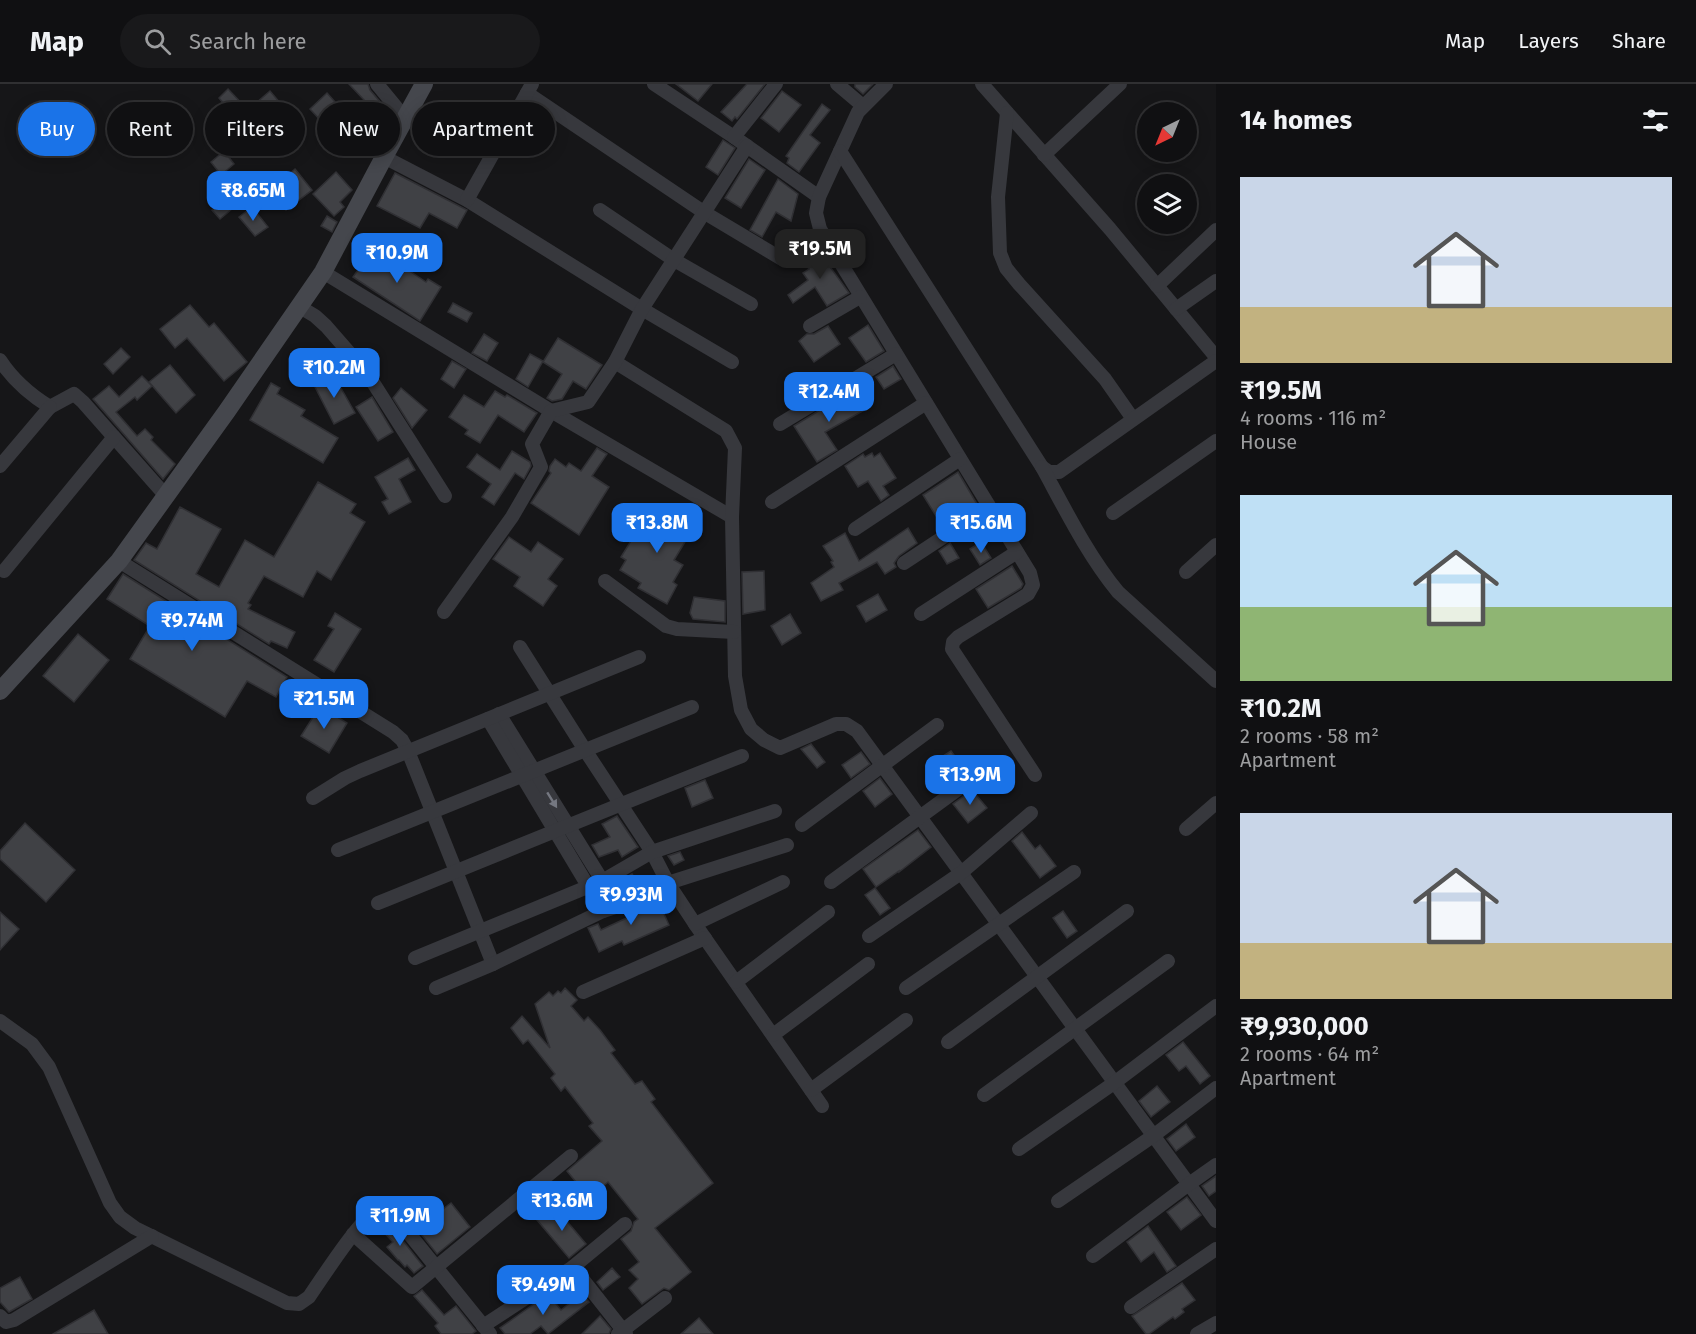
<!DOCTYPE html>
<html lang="en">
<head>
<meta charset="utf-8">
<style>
  :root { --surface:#101012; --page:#19191b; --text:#f1f3f6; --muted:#9c9d9f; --line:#303032; --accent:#1a73e8 }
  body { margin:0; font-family:"Fira Sans",sans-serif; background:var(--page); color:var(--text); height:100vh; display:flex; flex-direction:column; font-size:22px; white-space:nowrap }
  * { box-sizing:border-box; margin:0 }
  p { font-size:20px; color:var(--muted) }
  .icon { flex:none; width:33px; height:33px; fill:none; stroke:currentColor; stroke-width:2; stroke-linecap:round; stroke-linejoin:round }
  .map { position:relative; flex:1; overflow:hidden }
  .panel { display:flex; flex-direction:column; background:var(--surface); width:480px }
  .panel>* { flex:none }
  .hud { position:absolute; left:18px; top:18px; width:570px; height:54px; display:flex; gap:12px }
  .needle { width:39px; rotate:223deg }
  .fabs { position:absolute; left:1137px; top:18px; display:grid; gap:12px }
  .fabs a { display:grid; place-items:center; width:60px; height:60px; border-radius:50%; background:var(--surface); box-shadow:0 3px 15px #0003,0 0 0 2px var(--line); font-size:30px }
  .price { position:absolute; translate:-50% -51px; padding:0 14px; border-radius:12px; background:var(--accent); color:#fff; font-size:20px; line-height:39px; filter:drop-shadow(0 2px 3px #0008) }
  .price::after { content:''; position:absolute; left:50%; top:36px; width:18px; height:14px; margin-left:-9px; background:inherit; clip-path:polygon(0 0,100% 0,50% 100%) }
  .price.active { background:#222; color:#fff }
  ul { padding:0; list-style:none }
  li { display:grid; align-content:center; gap:12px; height:318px; padding:0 24px }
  li span { display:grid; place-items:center; height:186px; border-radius:0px; color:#555 }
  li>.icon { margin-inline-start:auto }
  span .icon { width:108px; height:108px; fill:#fffc; stroke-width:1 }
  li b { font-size:26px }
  h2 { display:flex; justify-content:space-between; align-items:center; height:72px; padding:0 24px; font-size:26px }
  .chip { padding:0 21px; border-radius:27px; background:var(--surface); box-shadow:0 3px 15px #0003,0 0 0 2px var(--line); font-size:21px; line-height:54px }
  .chip.active { background:var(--accent); color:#fff }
  header { display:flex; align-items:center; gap:36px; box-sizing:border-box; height:84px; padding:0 30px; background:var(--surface); border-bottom:2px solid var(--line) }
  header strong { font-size:28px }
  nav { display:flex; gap:33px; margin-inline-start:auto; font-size:21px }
  .search { width:420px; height:54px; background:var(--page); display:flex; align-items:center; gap:15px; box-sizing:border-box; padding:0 21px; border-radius:33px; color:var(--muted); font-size:22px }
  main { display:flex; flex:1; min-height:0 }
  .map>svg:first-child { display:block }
</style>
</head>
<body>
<header>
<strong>Map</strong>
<div class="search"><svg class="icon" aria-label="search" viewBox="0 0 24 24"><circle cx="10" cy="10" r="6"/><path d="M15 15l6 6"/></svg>Search here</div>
<nav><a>Map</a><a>Layers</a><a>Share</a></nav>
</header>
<main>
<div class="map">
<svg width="1216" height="1250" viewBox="0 0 1216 1250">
  <rect width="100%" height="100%" fill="#161618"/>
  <g fill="#404145" stroke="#303034" stroke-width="1.5">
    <polygon points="349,0 368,0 370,6 387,26 377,34 387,43 376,64 351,32 365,17"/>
    <polygon points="676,0 712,0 698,17"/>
    <polygon points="747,0 765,0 737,35 735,33 732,37 721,28"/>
    <polygon points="855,0 873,0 863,10 855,3"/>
    <polygon points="228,5 248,26 270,7 291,32 278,42 276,40 250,62 229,38 233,34 227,28 229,26 219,14"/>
    <polygon points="782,7 801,21 779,48 761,34"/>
    <polygon points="327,9 351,36 336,50 324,36 322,38 310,25"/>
    <polygon points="822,20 830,26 810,51 820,59 799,88 787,79 789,74 786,72"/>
    <polygon points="723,56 735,64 718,91 706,83"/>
    <polygon points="224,67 234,80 221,91 211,78"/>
    <polygon points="749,75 765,86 741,124 725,114"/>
    <polygon points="295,85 312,106 286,126 280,118 298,105 287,92"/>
    <polygon points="336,88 352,106 340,118 344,123 334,132 313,110"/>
    <polygon points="395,89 467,126 457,144 429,129 420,144 377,122"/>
    <polygon points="232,92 239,100 224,112 217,104"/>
    <polygon points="778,95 798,110 791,137 776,128 762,153 750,146"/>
    <polygon points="225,116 232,125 220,135 212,126"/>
    <polygon points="252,123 268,143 255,152 239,133"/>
    <polygon points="327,132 337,138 332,148 321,142"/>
    <polygon points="807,151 849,209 827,222 815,203 793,219 788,211 808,196 803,189 809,185 806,180 813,175 806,152"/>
    <polygon points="374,163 426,198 428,195 441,203 420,237 353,193"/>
    <polygon points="453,219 472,229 467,238 448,228"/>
    <polygon points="190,221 209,243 214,239 247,278 224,297 187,254 175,264 160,245"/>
    <polygon points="868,241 884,267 866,278 849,254"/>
    <polygon points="828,242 840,260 814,278 799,257 807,250 814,250"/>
    <polygon points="484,250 498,259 487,277 472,269"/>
    <polygon points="558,254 602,281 586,305 573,297 562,315 552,317 547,314 562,290 543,278"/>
    <polygon points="121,264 130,273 113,290 104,280"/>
    <polygon points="530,270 543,277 528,303 516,295"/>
    <polygon points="452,277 466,285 454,304 441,295"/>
    <polygon points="170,281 195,311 176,329 149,298"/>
    <polygon points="893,282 901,295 884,305 876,293"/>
    <polygon points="333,290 355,329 334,340 314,301"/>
    <polygon points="142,292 152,302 137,316 135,313 116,328 137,352 145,345 153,353 151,356 175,380 163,395 93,315 109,302 119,313"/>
    <polygon points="271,299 280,304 277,310 305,326 301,332 338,354 323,379 250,336"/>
    <polygon points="401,304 427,326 412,344 393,314"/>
    <polygon points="856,304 868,324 825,348 837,366 817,378 794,342"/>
    <polygon points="495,307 505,313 507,311 537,329 524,348 498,331 480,359 465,350 468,346 449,333 464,311 484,323"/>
    <polygon points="372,313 393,348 378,357 356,323"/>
    <polygon points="597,364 607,370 592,392 609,403 579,451 531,419 551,389 549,387 550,382 555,375 566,383 569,379 581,387"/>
    <polygon points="512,367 530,378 531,382 524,395 515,389 494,421 482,413 491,400 467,383 477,370 500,386"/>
    <polygon points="872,369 874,373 880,369 896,394 883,402 889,411 881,417 868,397 858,403 845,382 863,370 865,373"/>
    <polygon points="408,374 415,386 399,395 411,418 389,430 382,418 388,415 375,393"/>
    <polygon points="958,388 977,420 943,443 923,411"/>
    <polygon points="318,398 356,420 350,429 365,438 331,496 317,487 303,513 264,492 248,519 251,521 248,525 295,548 287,564 271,557 269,560 134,476 146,459 157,465 180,423 221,445 196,490 219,503 245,456 274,473"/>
    <polygon points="659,421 694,443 674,476 683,481 673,498 677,501 667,520 638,504 641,499 620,486 626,476 621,473 634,452 638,455"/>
    <polygon points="987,435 992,443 981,451 975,443"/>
    <polygon points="908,444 917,459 899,472 894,479 896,483 885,490 877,478 839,499 843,506 821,517 811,499 834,483 831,478 833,477 823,462 845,449 859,477"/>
    <polygon points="509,453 531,468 538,458 563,475 548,495 557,502 543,522 514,502 520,493 493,475"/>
    <polygon points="981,458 991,474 980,481 970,465"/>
    <polygon points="950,459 959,474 947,480 939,467"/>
    <polygon points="1012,482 1023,500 1021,504 988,524 976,505"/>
    <polygon points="764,487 765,526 743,530 742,488"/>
    <polygon points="123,490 287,593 276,613 247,597 225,633 130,575 150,542 107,515"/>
    <polygon points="878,510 887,526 866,538 857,522"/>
    <polygon points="694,513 725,517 725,538 693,535 690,529"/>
    <polygon points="335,529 361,545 334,588 314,576 334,545 328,542"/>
    <polygon points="790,530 801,549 782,561 771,542"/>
    <polygon points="78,550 109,576 74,618 43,592"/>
    <polygon points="320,622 347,639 329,669 301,652"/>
    <polygon points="811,660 825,678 817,684 801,665"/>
    <polygon points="951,667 964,685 953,693 940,674"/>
    <polygon points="861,668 870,680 851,694 842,681"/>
    <polygon points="880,694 892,710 875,723 863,707"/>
    <polygon points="705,696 713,714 692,723 685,704"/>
    <polygon points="972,706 987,724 968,739 953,720"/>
    <polygon points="617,732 638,763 622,773 618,766 599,773 592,761 610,753 602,740"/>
    <polygon points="25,739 75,786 46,818 0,775 0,767"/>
    <polygon points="918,746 931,763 899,788 899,787 876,803 863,785"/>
    <polygon points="1022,748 1035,765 1040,761 1056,782 1040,794 1012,757"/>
    <polygon points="680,768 684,776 674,781 668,772"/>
    <polygon points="632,790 640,802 623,810 616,799"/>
    <polygon points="875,804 890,824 880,831 865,811"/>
    <polygon points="657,814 669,841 624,861 622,857 599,868 588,844 598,840 601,846 633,831 631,826"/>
    <polygon points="1063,827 1077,847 1067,854 1053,834"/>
    <polygon points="0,828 19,845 0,866"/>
    <polygon points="565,904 577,916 571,922 584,937 588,933 600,946 615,966 611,969 635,1000 642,997 655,1015 651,1018 713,1099 655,1144 691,1188 669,1206 664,1204 642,1220 629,1204 638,1195 629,1186 639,1178 621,1155 631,1147 634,1138 638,1135 608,1098 589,1114 567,1087 602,1057 589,1042 593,1039 565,1003 561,1007 551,994 555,990 528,956 523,960 511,944 522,932 550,964 535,920 549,908 553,912 558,907 561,909"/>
    <polygon points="1183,958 1210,992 1200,1000 1186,982 1179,987 1166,971"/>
    <polygon points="1157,1002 1170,1018 1151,1033 1139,1017"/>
    <polygon points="1186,1040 1195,1053 1176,1067 1167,1055"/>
    <polygon points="1216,1092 1216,1107 1209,1112 1202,1102"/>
    <polygon points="1187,1113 1201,1131 1181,1146 1167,1128"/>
    <polygon points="451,1119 470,1143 437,1170 417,1145"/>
    <polygon points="554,1122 586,1160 569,1174 537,1136"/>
    <polygon points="380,1135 388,1138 423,1182 414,1189 407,1181 405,1183 399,1176 398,1176 387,1163 393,1158 375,1139"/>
    <polygon points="1148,1142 1176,1182 1167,1188 1154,1168 1141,1178 1127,1158"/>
    <polygon points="612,1184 620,1193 603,1206 597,1198"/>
    <polygon points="20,1193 32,1215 9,1228 0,1218 0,1204"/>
    <polygon points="1182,1199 1195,1216 1182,1225 1184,1228 1175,1235 1173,1233 1149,1250 1146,1250 1132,1232"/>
    <polygon points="422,1206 444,1231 456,1222 476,1247 472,1250 441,1250 435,1242 438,1239 414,1212"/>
    <polygon points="582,1209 589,1218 548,1250 541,1242 530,1250 505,1250 500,1244 548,1210 561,1226"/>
    <polygon points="94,1226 108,1250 53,1250"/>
    <polygon points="600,1232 611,1245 609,1250 582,1250"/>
    <polygon points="699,1234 713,1250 681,1250"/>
  </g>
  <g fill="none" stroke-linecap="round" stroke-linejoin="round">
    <g stroke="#37383d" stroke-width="14">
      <polyline points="377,0 405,34"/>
      <polyline points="654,0 734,53 819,113"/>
      <polyline points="837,0 863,22"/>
      <polyline points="886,0 858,28 819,113 816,129 820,145 1030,489 1033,501 1028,510 958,553 953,558 952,565 1035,691"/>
      <polyline points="982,0 1110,145 1216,273"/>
      <polyline points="527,9 705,129 782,175"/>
      <polyline points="1007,29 998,113 1000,169 1006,184 1019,200 1105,295 1133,335"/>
      <polyline points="734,53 776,0"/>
      <polyline points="840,67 1042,383 1049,388 1059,388 1216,277"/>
      <polyline points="1044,71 1120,0"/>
      <polyline points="384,73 467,116 642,225 732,278"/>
      <polyline points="467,116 532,0"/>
      <polyline points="600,126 674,176 751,220"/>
      <polyline points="323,188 551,327 732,433"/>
      <polyline points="1157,202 1216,146"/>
      <polyline points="300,223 315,232 326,242 367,289 445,412"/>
      <polyline points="1176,225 1216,197"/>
      <polyline points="810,242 860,213"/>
      <path d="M 0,276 C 13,296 29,310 50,323 L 74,310 L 83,318 L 166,412"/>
      <polyline points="615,278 726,347 735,364 732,433 735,592 741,626 751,645 764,656 780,664 836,640 846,640 857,647 1216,1137"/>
      <polyline points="780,340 896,270"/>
      <polyline points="0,382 50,323"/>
      <path d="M 1042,383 C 1065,425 1087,470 1118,508 L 1216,597"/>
      <polyline points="772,418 926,319"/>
      <polyline points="1113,429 1216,357"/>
      <polyline points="855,445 960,375"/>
      <polyline points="119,477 393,648 402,656 408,667 493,880"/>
      <polyline points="904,479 989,423"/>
      <polyline points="4,487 114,353"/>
      <polyline points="1186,488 1216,461"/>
      <polyline points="605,497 666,542 677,545 734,548"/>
      <polyline points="444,528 512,433 541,383 532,360 551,327 588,318 615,278 642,225 747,62"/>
      <polyline points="921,530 1017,468"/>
      <polyline points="520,563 585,666 652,768 668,799 695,840 822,1022"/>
      <polyline points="499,630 618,822"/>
      <polyline points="488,635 603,827"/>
      <polyline points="313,714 345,694 360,687 639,573"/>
      <polyline points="802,741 937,641"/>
      <polyline points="1186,745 1216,719"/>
      <polyline points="338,766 692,623"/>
      <polyline points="831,798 980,689"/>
      <path d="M 378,819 C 499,770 620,720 742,672"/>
      <polyline points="695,840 783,798"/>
      <polyline points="869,852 961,789 1031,729"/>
      <polyline points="415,874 602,797 652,768 775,727"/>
      <polyline points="736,898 828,828"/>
      <polyline points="436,904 493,880 603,827 618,822 668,799 787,761"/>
      <polyline points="906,904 1074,788"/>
      <polyline points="583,908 705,854"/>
      <path d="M 0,937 L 32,960 L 49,983 L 110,1119 L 120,1133 L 135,1144 L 287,1219 L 299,1220 L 309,1213 C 320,1197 362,1132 376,1127 C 383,1124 389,1128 394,1131 L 490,1250"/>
      <polyline points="773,951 868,880"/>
      <polyline points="948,958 1127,827"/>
      <polyline points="811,1006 906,936"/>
      <polyline points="984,1011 1168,877"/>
      <polyline points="1019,1065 1114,999 1216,922"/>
      <polyline points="1058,1117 1153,1052 1216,1004"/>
      <polyline points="353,1150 412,1203 571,1072"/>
      <polyline points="1093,1172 1189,1100 1216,1081"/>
      <polyline points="573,1183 626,1250"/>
      <polyline points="1131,1223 1216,1165"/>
      <polyline points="0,1232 6,1238 14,1236 152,1152"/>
      <polyline points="483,1242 573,1183 625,1140"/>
      <polyline points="618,1250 665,1214"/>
      <polyline points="1197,1250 1216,1239"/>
    </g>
    <polyline stroke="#45474d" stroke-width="18" points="0,607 119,477 227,327 323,188 384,73 424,0"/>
  </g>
  <defs><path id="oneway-solid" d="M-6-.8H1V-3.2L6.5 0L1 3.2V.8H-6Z" transform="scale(1.5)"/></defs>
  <use fill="#757881" href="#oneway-solid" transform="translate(552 716) rotate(58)"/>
</svg>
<div class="fabs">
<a><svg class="needle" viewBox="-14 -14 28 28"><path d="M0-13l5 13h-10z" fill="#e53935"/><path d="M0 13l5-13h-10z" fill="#9c9d9f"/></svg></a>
<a><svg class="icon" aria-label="layers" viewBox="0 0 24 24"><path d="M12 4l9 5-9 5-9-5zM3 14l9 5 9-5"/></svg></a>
</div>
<b class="price" style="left:253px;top:138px">₹8.65M</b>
<b class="price active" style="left:820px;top:196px">₹19.5M</b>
<b class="price" style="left:397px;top:200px">₹10.9M</b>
<b class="price" style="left:334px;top:315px">₹10.2M</b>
<b class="price" style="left:829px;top:339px">₹12.4M</b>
<b class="price" style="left:657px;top:470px">₹13.8M</b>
<b class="price" style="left:981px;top:470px">₹15.6M</b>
<b class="price" style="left:192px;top:568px">₹9.74M</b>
<b class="price" style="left:324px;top:646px">₹21.5M</b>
<b class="price" style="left:970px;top:722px">₹13.9M</b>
<b class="price" style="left:631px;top:842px">₹9.93M</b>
<b class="price" style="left:562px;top:1148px">₹13.6M</b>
<b class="price" style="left:400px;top:1163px">₹11.9M</b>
<b class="price" style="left:543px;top:1232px">₹9.49M</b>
<div class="hud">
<a class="chip active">Buy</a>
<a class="chip">Rent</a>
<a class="chip">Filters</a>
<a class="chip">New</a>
<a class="chip">Apartment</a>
</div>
</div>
<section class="panel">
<h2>14 homes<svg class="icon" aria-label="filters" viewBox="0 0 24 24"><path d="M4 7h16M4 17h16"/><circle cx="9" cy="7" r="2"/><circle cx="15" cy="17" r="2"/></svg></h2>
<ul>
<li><span style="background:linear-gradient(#c9d6e8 70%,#c2b280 0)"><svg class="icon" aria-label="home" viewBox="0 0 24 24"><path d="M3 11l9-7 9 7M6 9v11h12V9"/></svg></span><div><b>₹19.5M</b><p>4 rooms · 116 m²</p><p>House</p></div></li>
<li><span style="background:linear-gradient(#bfe0f5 60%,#8fb573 0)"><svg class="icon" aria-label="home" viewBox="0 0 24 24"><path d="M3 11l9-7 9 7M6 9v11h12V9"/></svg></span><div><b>₹10.2M</b><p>2 rooms · 58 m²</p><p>Apartment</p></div></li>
<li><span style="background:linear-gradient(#c9d6e8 70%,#c2b280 0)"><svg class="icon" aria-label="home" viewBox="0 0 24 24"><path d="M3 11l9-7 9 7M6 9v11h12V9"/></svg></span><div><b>₹9,930,000</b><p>2 rooms · 64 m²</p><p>Apartment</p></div></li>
</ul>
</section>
</main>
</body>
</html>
